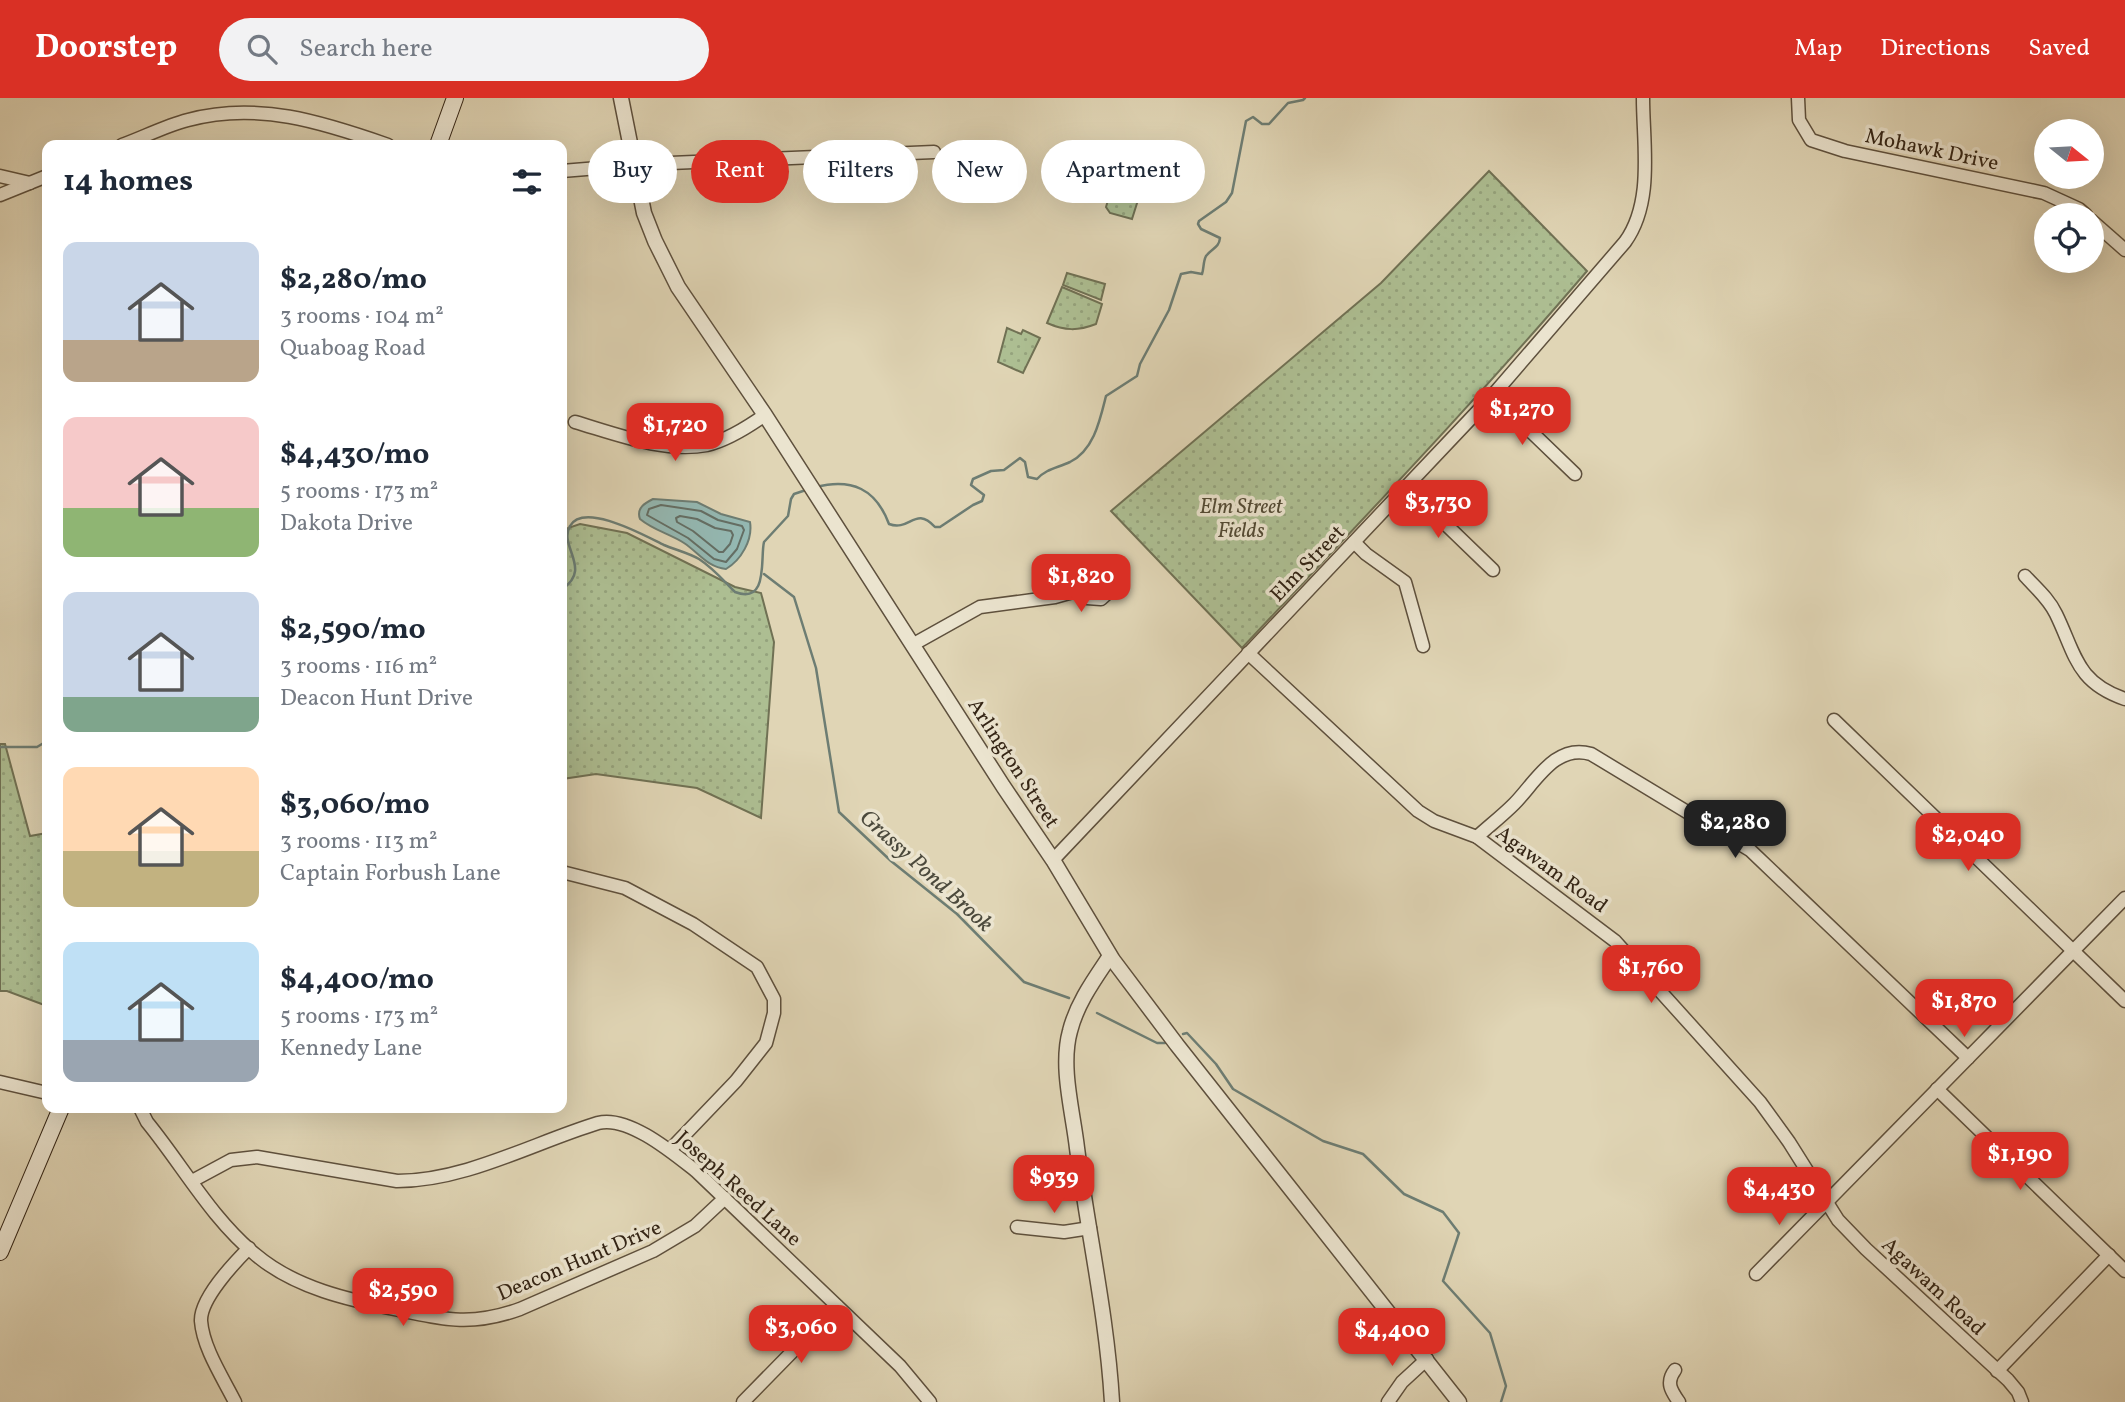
<!DOCTYPE html>
<html lang="en">
<head>
<meta charset="utf-8">
<style>
  :root { --surface:#fff; --page:#f2f2f3; --text:#1f2937; --muted:#747a83; --accent:#d93025 }
  body { margin:0; font-family:Vollkorn,serif; background:var(--page); color:var(--text); height:100vh; display:flex; flex-direction:column; font-size:26px; white-space:nowrap }
  * { box-sizing:border-box; margin:0 }
  p { font-size:23px; color:var(--muted) }
  .icon { flex:none; width:38px; height:38px; fill:none; stroke:currentColor; stroke-width:2; stroke-linecap:round; stroke-linejoin:round }
  .map { position:relative; flex:1; overflow:hidden }
  .sheet { position:absolute; left:42px; top:42px; width:525px; height:973px; display:flex; flex-direction:column; background:var(--surface); border-radius:14px; box-shadow:0 7px 28px #0002 }
  .sheet>* { flex:none }
  .guide { position:absolute; left:588px; top:42px; width:665px; height:63px; display:flex; gap:14px }
  .needle { width:46px; rotate:108deg }
  .tools { position:absolute; left:2034px; top:21px; display:grid; gap:14px }
  .tools a { display:grid; place-items:center; width:70px; height:70px; border-radius:50%; background:var(--surface); box-shadow:0 7px 28px #0002; font-size:35px }
  .price { position:absolute; translate:-50% -60px; padding:0 16px; border-radius:14px; background:var(--accent); color:#fff; font-size:23px; line-height:46px; filter:drop-shadow(0 2px 4px #0008) }
  .price::after { content:''; position:absolute; left:50%; top:42px; width:21px; height:16px; margin-left:-10px; background:inherit; clip-path:polygon(0 0,100% 0,50% 100%) }
  .price.active { background:#222; color:#fff }
  ul { padding:0; list-style:none }
  li { display:flex; align-items:center; gap:21px; height:175px; padding:0 21px }
  li span { display:grid; place-items:center; flex:none; width:196px; height:140px; border-radius:14px; color:#555 }
  li>.icon { margin-inline-start:auto }
  span .icon { width:84px; height:84px; fill:#fffc; stroke-width:1 }
  li b { font-size:30px }
  h2 { display:flex; justify-content:space-between; align-items:center; height:84px; padding:0 21px; font-size:30px }
  .pill { padding:0 24px; border-radius:32px; background:var(--surface); box-shadow:0 7px 28px #0002; font-size:24px; line-height:63px }
  .pill.active { background:var(--accent); color:#fff }
  header { display:flex; align-items:center; gap:42px; box-sizing:border-box; height:98px; padding:0 35px; background:var(--accent); color:#fff }
  header strong { font-size:33px }
  nav { display:flex; gap:38px; margin-inline-start:auto; font-size:24px }
  .search { width:490px; height:63px; background:var(--page); display:flex; align-items:center; gap:18px; box-sizing:border-box; padding:0 24px; border-radius:38px; color:var(--muted); font-size:26px }
  .map>svg:first-child { display:block }
</style>
</head>
<body>
<header>
<strong>Doorstep</strong>
<div class="search"><svg class="icon" aria-label="search" viewBox="0 0 24 24"><circle cx="10" cy="10" r="6"/><path d="M15 15l6 6"/></svg>Search here</div>
<nav><a>Map</a><a>Directions</a><a>Saved</a></nav>
</header>
<div class="map">
<svg width="2125" height="1304" viewBox="0 0 2125 1304">
  <defs>
    <pattern id="park-dots" width="8" height="8" patternUnits="userSpaceOnUse" patternTransform="scale(1.75)"><rect width="8" height="8" fill="#adbe92"/><path d="M2 2h.1M6 6h.1" fill="none" stroke="#95a37d" stroke-width="1.8" stroke-linecap="round"/></pattern>
  </defs>
  <rect width="100%" height="100%" fill="#e0d5b5"/>
  <filter id="stains"><feTurbulence type="fractalNoise" baseFrequency=".00286" numOctaves="4"/><feColorMatrix values="0 0 0 0 .2 0 0 0 0 .09 0 0 0 0 .02 0 0 0 .5 -.17"/></filter>
  <radialGradient id="worn" r=".72"><stop offset=".6" stop-color="#630" stop-opacity="0"/><stop offset="1" stop-color="#630" stop-opacity=".3"/></radialGradient>
  <g fill="url(#park-dots)" stroke="#707154" stroke-width="2">
    <polygon points="1123,68 1137,76 1132,84 1138,102 1132,121 1110,115 1106,109 1116,75 1121,76"/>
    <path d="M 1489,73 L 1587,173 C 1476,303 1358,426 1242,550 L 1111,413 L 1381,185 Z"/>
    <polygon points="1067,175 1105,186 1101,202 1063,187"/>
    <path d="M 1062,189 L 1102,206 L 1096,226 C 1078,233 1065,233 1047,225 Z"/>
    <polygon points="1007,230 1021,236 1023,232 1040,240 1023,275 998,264"/>
    <polygon points="580,426 627,435 735,489 761,495 774,544 761,720 697,690 596,676 562,681 562,441 568,430"/>
    <polygon points="0,646 5,646 30,738 47,735 47,908 7,893 0,893"/>
  </g>
  <path fill="#94b8b2" stroke="#6d7d73" stroke-width="2" d="M 653,401 L 697,404 L 721,416 L 750,424 C 753,442 741,462 726,471 C 707,469 699,455 684,445 C 670,436 653,432 640,421 C 636,410 645,405 653,401 Z"/>
  <g fill="none" stroke-linecap="round" stroke-linejoin="round">
    <g stroke="#646e64" stroke-width="2">
      <polygon points="661,407 701,413 718,422 742,428 744,432 737,451 726,464 714,461 688,440 647,417 649,411"/>
      <polygon points="680,418 697,421 715,430 731,433 733,437 730,446 723,454 719,454 693,433 677,424 676,420"/>
    </g>
    <g stroke="#6d7d73" stroke-width="2.5">
      <path d="M 816,389 C 852,380 876,391 889,426 C 910,434 915,407 935,429 L 940,429 L 973,407 L 982,403 L 984,397 L 971,387 L 973,381 L 991,373 L 1004,372 L 1020,360 L 1025,364 L 1028,379 L 1037,381 C 1046,371 1057,370 1070,364 C 1094,352 1100,322 1106,298 L 1137,278 L 1140,266 L 1169,212 L 1181,176 L 1191,174 L 1202,176 C 1204,170 1203,164 1206,158 C 1212,150 1219,150 1220,140 L 1201,131 L 1198,126 L 1199,123 L 1226,104 L 1232,95 L 1246,23 L 1253,19 L 1262,26 L 1269,26 L 1288,5 L 1303,2 L 1305,0"/>
      <polyline points="764,476 794,499 816,570 839,714 891,763 957,816 1024,884 1069,900"/>
      <path d="M 562,491 C 593,471 558,448 570,428 C 584,403 647,439 664,447 C 676,452 689,455 699,461 C 713,470 724,483 735,494 C 769,507 760,460 764,444 L 788,418 L 791,401 L 794,396 L 806,392"/>
      <polyline points="0,649 37,649 47,643"/>
      <polyline points="1097,915 1157,945 1165,945"/>
      <polyline points="1183,936 1187,935 1216,966 1233,991 1323,1043 1363,1056 1404,1096 1443,1114 1459,1135 1443,1183 1490,1235 1506,1288 1501,1304"/>
    </g>
    <defs>
      <g id="minor">
        <polyline points="1798,0 1799,22 1811,42 1845,53 2044,95 2079,111 2086,117"/>
        <path d="M 122,47 C 144,39 165,28 188,22 C 257,3 322,24 388,47"/>
        <polyline points="562,73 647,66 934,54"/>
        <polyline points="0,78 30,85"/>
        <polyline points="0,97 47,78"/>
        <polyline points="2091,122 2125,152"/>
        <polyline points="1493,297 1575,376"/>
        <path d="M 575,324 C 616,336 664,355 707,347 C 728,342 748,329 765,317"/>
        <polyline points="1407,389 1493,472"/>
        <polyline points="1354,444 1366,456 1405,484 1423,548"/>
        <path d="M 2025,478 C 2036,490 2049,501 2056,516 C 2076,557 2076,584 2125,601"/>
        <path d="M 912,547 L 980,509 L 1055,499 L 1080,492 L 1087,500 L 1101,501 L 1111,492 L 1112,479 L 1104,469 C 1087,464 1075,475 1080,492"/>
        <polyline points="1248,555 1418,713 1434,723 1477,739 1615,843 1760,1004 1789,1044 1838,1122 1866,1151 2008,1282 2018,1294 2022,1304"/>
        <polyline points="1834,622 2125,903"/>
        <path d="M 1477,739 C 1489,728 1502,718 1514,706 C 1535,685 1555,645 1591,656 L 1750,752 L 1968,960"/>
        <path d="M 1053,762 L 1493,297 L 1625,144 C 1654,104 1643,46 1643,0"/>
        <polyline points="562,774 625,790 693,826 757,869 774,901 774,915 766,945 736,983 670,1052"/>
        <polyline points="0,984 47,995"/>
        <polyline points="1937,991 2125,1173"/>
        <path d="M 140,1010 L 147,1024 C 183,1068 211,1120 256,1157 C 295,1190 349,1202 399,1212 C 446,1222 473,1228 520,1211 L 653,1153 L 695,1128 L 725,1100"/>
        <path d="M 192,1083 L 231,1062 L 257,1059 L 397,1083 C 465,1083 533,1045 598,1025 C 628,1017 673,1055 696,1073 L 900,1268 L 930,1304"/>
        <polyline points="1017,1129 1064,1134 1090,1130"/>
        <polyline points="1756,1176 2125,800"/>
        <path d="M 1675,1272 C 1665,1285 1672,1294 1679,1304"/>
        <polyline points="1997,1273 2109,1157"/>
        <path d="M 235,1304 C 223,1280 203,1250 201,1223 C 200,1201 234,1165 249,1150"/>
        <polyline points="743,1304 837,1208"/>
        <polyline points="1388,1304 1402,1284 1427,1261"/>
      </g>
      <g id="tertiary">
        <polyline points="621,0 644,115 655,143 678,189 765,317 1003,688 1053,762 1113,862 1177,947 1459,1304"/>
        <path d="M 1110,858 C 1094,882 1077,905 1070,933 C 1060,969 1073,1014 1077,1050 C 1088,1135 1107,1218 1112,1304"/>
      </g>
      <g id="secondary">
        <polyline points="438,47 455,0"/>
        <polyline points="0,1154 61,1010"/>
      </g>
    </defs>
    <use href="#minor" stroke="#5e503d" stroke-width="15"/>
    <use href="#tertiary" stroke="#5e503d" stroke-width="17"/>
    <use href="#secondary" stroke="#332415" stroke-width="18"/>
    <use href="#minor" stroke="#ebe4cf" stroke-width="12"/>
    <use href="#tertiary" stroke="#ebe4cf" stroke-width="14"/>
    <use href="#secondary" stroke="#ebe4cf" stroke-width="16"/>
  </g>
  <g text-anchor="middle" stroke-width="7" stroke-linejoin="round" paint-order="stroke">
    <g font-size="21" fill="#332415" stroke="#ebe4cf">
      <text transform="translate(1932 51) rotate(12)" y="7">Mohawk Drive</text>
      <text transform="translate(1307 465) rotate(-46)" y="7">Elm Street</text>
      <text transform="translate(1014 665) rotate(57)" y="7">Arlington Street</text>
      <text transform="translate(1552 771) rotate(36)" y="7">Agawam Road</text>
      <text transform="translate(739 1090) rotate(42)" y="7">Joseph Reed Lane</text>
      <text transform="translate(579 1162) rotate(-23)" y="7">Deacon Hunt Drive</text>
      <text transform="translate(1934 1188) rotate(43)" y="7">Agawam Road</text>
    </g>
    <g font-size="21" font-style="italic" fill="#524a34" stroke="#ebe4cf">
      <text x="1241" y="415">Elm Street<tspan x="1241" dy="24">Fields</tspan></text>
    </g>
    <g font-size="23" font-style="italic" fill="#4b493c" stroke="#ebe4cf">
      <text transform="translate(927 772) rotate(42)" y="8">Grassy Pond Brook</text>
    </g>
  </g>
  <rect width="100%" height="100%" filter="url(#stains)"/>
  <rect width="100%" height="100%" fill="url(#worn)"/>
</svg>
<div class="tools">
<a><svg class="needle" viewBox="-14 -14 28 28"><path d="M0-13l5 13h-10z" fill="#e53935"/><path d="M0 13l5-13h-10z" fill="#747a83"/></svg></a>
<a><svg class="icon" aria-label="locate" viewBox="0 0 24 24"><circle cx="12" cy="12" r="6"/><path d="M12 2v4M12 18v4M2 12h4M18 12h4"/></svg></a>
</div>
<b class="price" style="left:1522px;top:349px">$1,270</b>
<b class="price" style="left:675px;top:365px">$1,720</b>
<b class="price" style="left:1438px;top:442px">$3,730</b>
<b class="price" style="left:1081px;top:516px">$1,820</b>
<b class="price active" style="left:1735px;top:762px">$2,280</b>
<b class="price" style="left:1968px;top:775px">$2,040</b>
<b class="price" style="left:1651px;top:907px">$1,760</b>
<b class="price" style="left:1964px;top:941px">$1,870</b>
<b class="price" style="left:2020px;top:1094px">$1,190</b>
<b class="price" style="left:1054px;top:1117px">$939</b>
<b class="price" style="left:1779px;top:1129px">$4,430</b>
<b class="price" style="left:403px;top:1230px">$2,590</b>
<b class="price" style="left:801px;top:1267px">$3,060</b>
<b class="price" style="left:1392px;top:1270px">$4,400</b>
<div class="guide">
<a class="pill">Buy</a>
<a class="pill active">Rent</a>
<a class="pill">Filters</a>
<a class="pill">New</a>
<a class="pill">Apartment</a>
</div>
<section class="sheet">
<h2>14 homes<svg class="icon" aria-label="filters" viewBox="0 0 24 24"><path d="M4 7h16M4 17h16"/><circle cx="9" cy="7" r="2"/><circle cx="15" cy="17" r="2"/></svg></h2>
<ul>
<li><span style="background:linear-gradient(#c9d6e8 70%,#b9a48a 0)"><svg class="icon" aria-label="home" viewBox="0 0 24 24"><path d="M3 11l9-7 9 7M6 9v11h12V9"/></svg></span><div><b>$2,280/mo</b><p>3 rooms · 104 m²</p><p>Quaboag Road</p></div></li>
<li><span style="background:linear-gradient(#f6c9c9 65%,#8fb573 0)"><svg class="icon" aria-label="home" viewBox="0 0 24 24"><path d="M3 11l9-7 9 7M6 9v11h12V9"/></svg></span><div><b>$4,430/mo</b><p>5 rooms · 173 m²</p><p>Dakota Drive</p></div></li>
<li><span style="background:linear-gradient(#c9d6e8 75%,#7fa58c 0)"><svg class="icon" aria-label="home" viewBox="0 0 24 24"><path d="M3 11l9-7 9 7M6 9v11h12V9"/></svg></span><div><b>$2,590/mo</b><p>3 rooms · 116 m²</p><p>Deacon Hunt Drive</p></div></li>
<li><span style="background:linear-gradient(#ffd9b3 60%,#c2b280 0)"><svg class="icon" aria-label="home" viewBox="0 0 24 24"><path d="M3 11l9-7 9 7M6 9v11h12V9"/></svg></span><div><b>$3,060/mo</b><p>3 rooms · 113 m²</p><p>Captain Forbush Lane</p></div></li>
<li><span style="background:linear-gradient(#bfe0f5 70%,#9aa5b1 0)"><svg class="icon" aria-label="home" viewBox="0 0 24 24"><path d="M3 11l9-7 9 7M6 9v11h12V9"/></svg></span><div><b>$4,400/mo</b><p>5 rooms · 173 m²</p><p>Kennedy Lane</p></div></li>
</ul>
</section>
</div>
</body>
</html>
